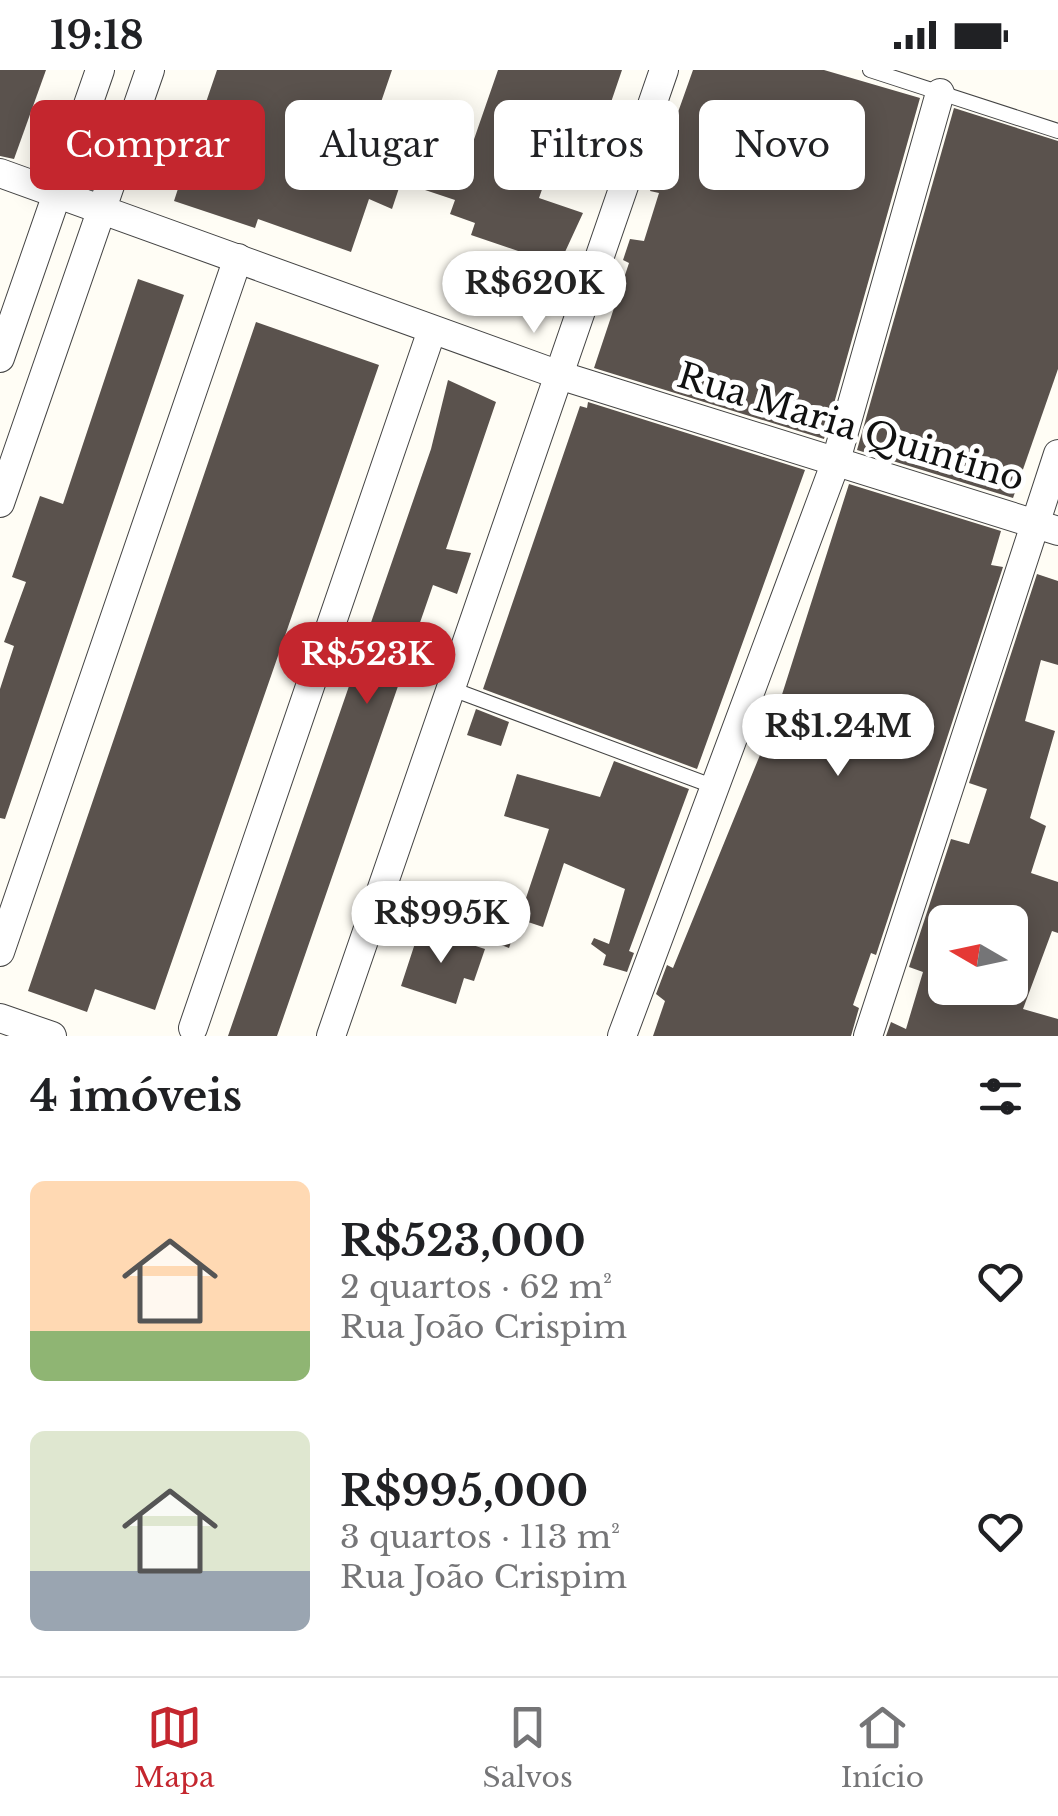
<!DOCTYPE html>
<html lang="pt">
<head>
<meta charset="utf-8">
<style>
  :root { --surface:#fff; --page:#f2f2f2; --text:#202124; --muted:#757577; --line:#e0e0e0; --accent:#c4262e }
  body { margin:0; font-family:"Libre Baskerville",serif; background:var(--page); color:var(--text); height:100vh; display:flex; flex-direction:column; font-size:38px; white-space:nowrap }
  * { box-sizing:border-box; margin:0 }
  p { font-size:32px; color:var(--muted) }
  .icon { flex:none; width:55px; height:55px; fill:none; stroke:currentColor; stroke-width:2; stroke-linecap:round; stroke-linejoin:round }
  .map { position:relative; height:966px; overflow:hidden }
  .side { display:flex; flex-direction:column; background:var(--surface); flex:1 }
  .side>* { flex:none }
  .top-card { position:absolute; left:30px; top:30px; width:1000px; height:90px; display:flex; gap:20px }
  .needle { width:65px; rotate:279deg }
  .tools { position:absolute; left:928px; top:835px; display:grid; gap:20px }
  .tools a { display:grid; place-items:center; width:100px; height:100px; border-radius:15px; background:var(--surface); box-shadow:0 5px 25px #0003; font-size:50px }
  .price { position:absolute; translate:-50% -85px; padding:0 22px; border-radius:35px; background:#fff; color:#222; font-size:32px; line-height:65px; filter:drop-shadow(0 2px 5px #0008) }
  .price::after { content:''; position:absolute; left:50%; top:60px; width:30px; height:22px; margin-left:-15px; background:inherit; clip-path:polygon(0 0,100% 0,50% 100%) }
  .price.selected { background:var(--accent); color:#fff }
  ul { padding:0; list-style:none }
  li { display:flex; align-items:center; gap:30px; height:250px; padding:0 30px }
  li span { display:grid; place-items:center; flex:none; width:280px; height:200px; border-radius:15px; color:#555 }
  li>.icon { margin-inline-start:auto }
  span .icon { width:120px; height:120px; fill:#fffc; stroke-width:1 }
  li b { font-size:42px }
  h2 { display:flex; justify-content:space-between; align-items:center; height:120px; padding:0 30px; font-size:42px }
  .pill { padding:0 35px; border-radius:15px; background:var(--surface); box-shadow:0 5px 25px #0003; font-size:35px; line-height:90px }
  .pill.selected { background:var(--accent); color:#fff }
  .status { display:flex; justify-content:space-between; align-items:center; height:70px; padding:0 50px; background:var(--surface); direction:ltr }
  .status svg { height:28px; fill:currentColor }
  .tabs { display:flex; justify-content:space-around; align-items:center; height:140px; border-top:2px solid var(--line); background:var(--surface); font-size:28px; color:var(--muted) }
  .tabs a { display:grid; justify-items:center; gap:5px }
  .tabs .selected { color:var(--accent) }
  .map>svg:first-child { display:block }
</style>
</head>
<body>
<div class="status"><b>19:18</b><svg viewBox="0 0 49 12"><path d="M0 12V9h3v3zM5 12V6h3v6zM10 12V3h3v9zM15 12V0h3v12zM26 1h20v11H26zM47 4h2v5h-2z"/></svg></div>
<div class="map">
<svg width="1058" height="966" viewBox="0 0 1058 966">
  <rect width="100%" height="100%" fill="#fffdf5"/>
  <g fill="#5a524d" fill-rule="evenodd">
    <polygon points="0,0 46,0 14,89 0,86"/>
    <polygon points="217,0 392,0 368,70 463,101 498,0 622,0 594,82 559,71 539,128 583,143 559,195 471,165 475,153 450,144 455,130 401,112 392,139 369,129 351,182 258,149 255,158 174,131 188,88 176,84 182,67 175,65 185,38 202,44"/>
    <polygon points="693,0 824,0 920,28 824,369 594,298 629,193 623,190 630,169 644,171 659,123 650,121"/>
    <polygon points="954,38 1058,71 1058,299 1013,428 857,380"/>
    <polygon points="138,209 184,225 5,749 0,748 0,619 14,576 4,572 26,512 12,507 40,426 63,434"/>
    <polygon points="256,252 379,295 155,940 95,919 87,942 28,921"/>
    <polygon points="448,310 496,332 446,479 471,483 457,524 433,515 277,966 228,966 431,379"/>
    <polygon points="588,332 805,400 697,699 483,619 580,336 587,338"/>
    <polygon points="849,414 1001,461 991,495 1003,497 876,885 871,883 853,935 859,938 851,966 653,966 665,931 656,924 667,895 673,898 771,658 767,656 776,633 779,634"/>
    <path d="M 1037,504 L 1058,511 L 1058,595 L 1041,590 L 1025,651 L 1055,661 L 1030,748 L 1046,756 L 1031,803 L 1058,812 L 1058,863 L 1052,861 L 1023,939 L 1058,949 L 1058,966 L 886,966 L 891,952 L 906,959 L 923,902 L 909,897 L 951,769 L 969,774 L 987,719 L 969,713 ZM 945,852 L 1010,852 L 1010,918 L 945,918 Z"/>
    <polygon points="476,639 509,652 501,676 467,665"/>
    <polygon points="614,691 689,719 629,881 634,883 627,902 603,895 606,885 591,874 594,868 609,874 625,819 564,793 543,857 519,849 549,759 504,746 517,704 600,727"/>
    <polygon points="500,826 524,834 509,878 486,869"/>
    <polygon points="420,858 485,879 474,911 464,908 456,934 401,916"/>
  </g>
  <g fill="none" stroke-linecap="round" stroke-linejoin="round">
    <defs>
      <g id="service">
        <polyline points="870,0 1058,61"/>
        <polyline points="452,619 715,717"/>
      </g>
      <g id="minor">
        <polyline points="0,103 562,306 1058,461"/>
        <polyline points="0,288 100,0"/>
        <polyline points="0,433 150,0"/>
        <polyline points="0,882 238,188"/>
        <polyline points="0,948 52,966"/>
        <polyline points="193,958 432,260"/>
        <polyline points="331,966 664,0"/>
        <polyline points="622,966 835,394 940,23"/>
        <polyline points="868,966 1058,384"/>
      </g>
    </defs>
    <use href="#service" stroke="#444" stroke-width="16"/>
    <use href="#minor" stroke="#444" stroke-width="30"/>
    <use href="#service" stroke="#fff" stroke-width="14"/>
    <use href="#minor" stroke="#fff" stroke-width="28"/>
  </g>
  <g text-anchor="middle" stroke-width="10" stroke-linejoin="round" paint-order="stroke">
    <g font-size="35" fill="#111" stroke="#fff">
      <text transform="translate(851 357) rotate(17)" y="12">Rua Maria Quintino</text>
    </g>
  </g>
</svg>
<div class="tools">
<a><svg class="needle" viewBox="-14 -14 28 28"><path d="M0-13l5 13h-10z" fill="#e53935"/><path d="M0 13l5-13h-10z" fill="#757577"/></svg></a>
</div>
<b class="price" style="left:534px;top:266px">R$620K</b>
<b class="price selected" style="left:367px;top:637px">R$523K</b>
<b class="price" style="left:838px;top:709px">R$1.24M</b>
<b class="price" style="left:441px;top:896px">R$995K</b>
<div class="top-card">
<a class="pill selected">Comprar</a>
<a class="pill">Alugar</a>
<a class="pill">Filtros</a>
<a class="pill">Novo</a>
</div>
</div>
<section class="side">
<h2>4 imóveis<svg class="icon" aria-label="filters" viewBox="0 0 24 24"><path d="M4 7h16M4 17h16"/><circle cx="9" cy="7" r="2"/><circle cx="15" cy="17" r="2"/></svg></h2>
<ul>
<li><span style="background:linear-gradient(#ffd9b3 75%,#8fb573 0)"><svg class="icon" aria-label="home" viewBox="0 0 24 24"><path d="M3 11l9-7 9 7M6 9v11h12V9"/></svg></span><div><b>R$523,000</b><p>2 quartos · 62 m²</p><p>Rua João Crispim</p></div><svg class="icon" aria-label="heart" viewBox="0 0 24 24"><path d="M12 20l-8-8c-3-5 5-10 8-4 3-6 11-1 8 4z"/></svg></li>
<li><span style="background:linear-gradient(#dfe7d0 70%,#9aa5b1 0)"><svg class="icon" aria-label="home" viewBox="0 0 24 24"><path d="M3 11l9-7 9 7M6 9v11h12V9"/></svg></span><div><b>R$995,000</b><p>3 quartos · 113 m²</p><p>Rua João Crispim</p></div><svg class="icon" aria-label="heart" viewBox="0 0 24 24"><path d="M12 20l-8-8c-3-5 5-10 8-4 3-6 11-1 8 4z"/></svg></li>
</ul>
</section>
<nav class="tabs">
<a class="selected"><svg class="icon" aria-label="map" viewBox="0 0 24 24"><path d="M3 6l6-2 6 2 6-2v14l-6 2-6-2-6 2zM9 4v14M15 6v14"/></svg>Mapa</a>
<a><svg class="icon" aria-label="saved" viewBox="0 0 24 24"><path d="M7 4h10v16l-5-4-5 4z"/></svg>Salvos</a>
<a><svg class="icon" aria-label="home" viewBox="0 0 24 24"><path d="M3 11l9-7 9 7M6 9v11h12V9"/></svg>Início</a>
</nav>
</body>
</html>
